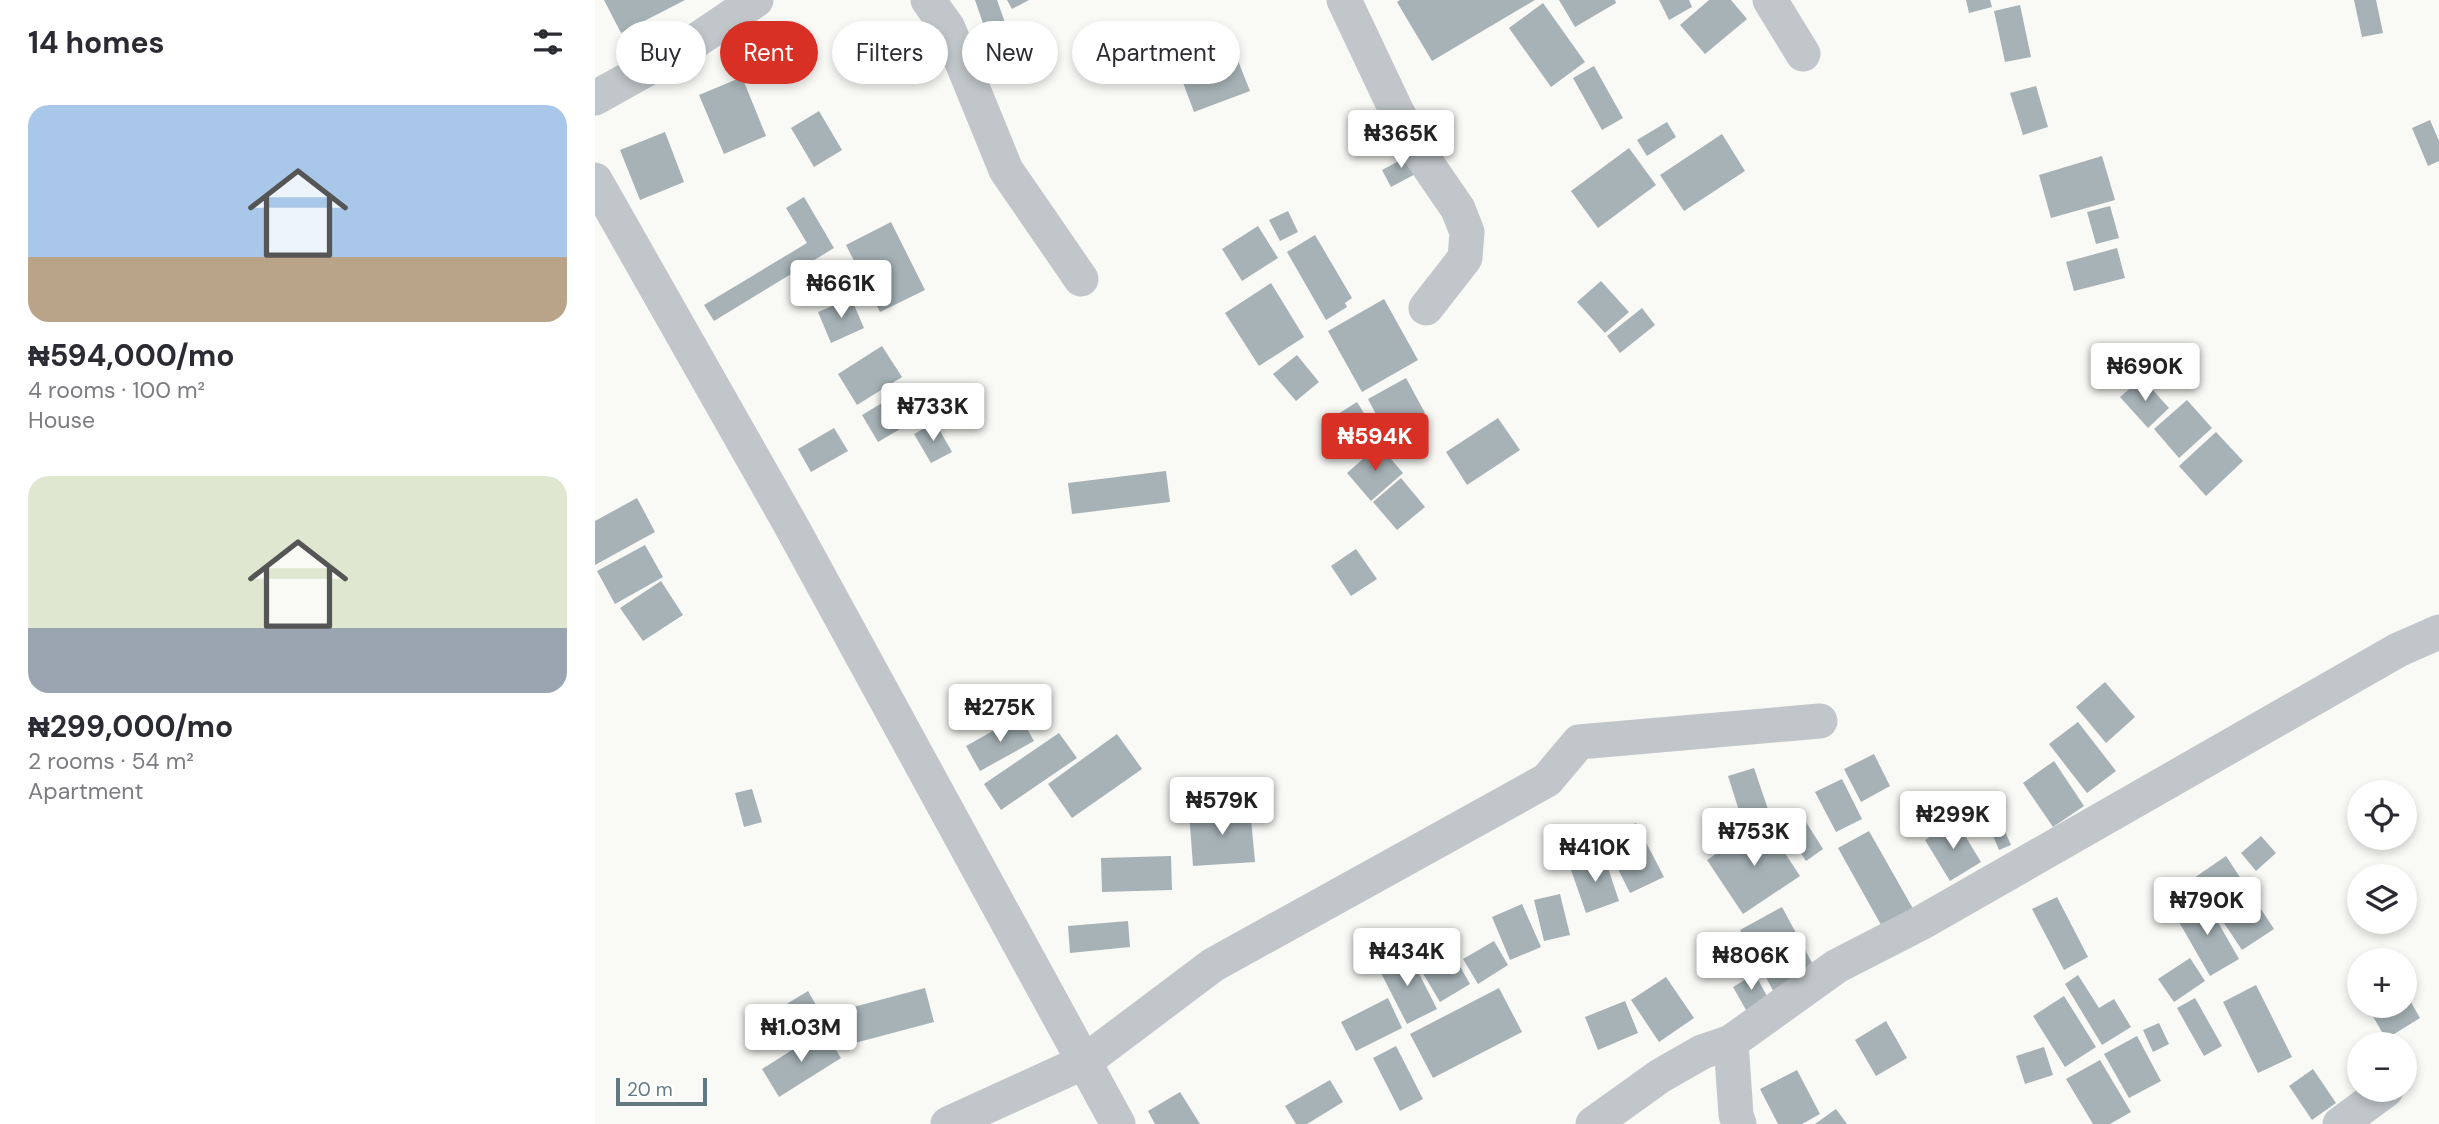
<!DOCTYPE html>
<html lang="en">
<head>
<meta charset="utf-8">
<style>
  :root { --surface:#fff; --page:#f2f2f3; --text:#2b2b33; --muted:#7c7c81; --accent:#d93025 }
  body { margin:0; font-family:"DM Sans",sans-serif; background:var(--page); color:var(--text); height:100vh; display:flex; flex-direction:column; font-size:26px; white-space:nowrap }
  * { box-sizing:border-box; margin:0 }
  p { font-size:23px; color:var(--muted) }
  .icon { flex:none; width:38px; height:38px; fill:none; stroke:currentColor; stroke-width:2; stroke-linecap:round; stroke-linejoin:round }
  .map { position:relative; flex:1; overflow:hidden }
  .side { display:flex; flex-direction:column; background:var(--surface); width:595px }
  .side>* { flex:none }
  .hud { position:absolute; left:21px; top:21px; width:665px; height:63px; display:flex; gap:14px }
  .fabs { position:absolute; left:1752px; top:780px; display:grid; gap:14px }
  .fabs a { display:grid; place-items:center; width:70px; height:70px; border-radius:50%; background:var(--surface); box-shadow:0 4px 10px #0003; font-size:35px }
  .scale { position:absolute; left:21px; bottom:18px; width:91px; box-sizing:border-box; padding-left:7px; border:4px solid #637982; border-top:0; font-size:19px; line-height:24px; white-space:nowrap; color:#637982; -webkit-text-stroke:5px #fff; paint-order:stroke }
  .price { position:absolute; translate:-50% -60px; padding:0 16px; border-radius:7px; background:#fff; color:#222; font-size:23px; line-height:46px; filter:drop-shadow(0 2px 4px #0008) }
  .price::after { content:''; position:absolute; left:50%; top:42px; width:21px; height:16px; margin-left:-10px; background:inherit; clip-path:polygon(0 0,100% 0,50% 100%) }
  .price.active { background:var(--accent); color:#fff }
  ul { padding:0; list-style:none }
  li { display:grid; align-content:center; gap:14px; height:371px; padding:0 28px }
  li span { display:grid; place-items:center; height:217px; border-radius:21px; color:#555 }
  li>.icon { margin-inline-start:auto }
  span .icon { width:126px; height:126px; fill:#fffc; stroke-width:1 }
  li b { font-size:30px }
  h2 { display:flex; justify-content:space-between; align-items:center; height:84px; padding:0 28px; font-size:30px }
  .pill { padding:0 24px; border-radius:32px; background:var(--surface); box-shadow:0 4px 10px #0003; font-size:24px; line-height:63px }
  .pill.active { background:var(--accent); color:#fff }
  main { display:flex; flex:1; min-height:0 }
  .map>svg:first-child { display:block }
</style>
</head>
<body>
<main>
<section class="side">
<h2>14 homes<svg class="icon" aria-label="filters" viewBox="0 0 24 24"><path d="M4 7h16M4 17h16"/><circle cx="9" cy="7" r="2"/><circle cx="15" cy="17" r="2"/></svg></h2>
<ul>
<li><span style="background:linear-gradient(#a9c7e8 70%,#b9a48a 0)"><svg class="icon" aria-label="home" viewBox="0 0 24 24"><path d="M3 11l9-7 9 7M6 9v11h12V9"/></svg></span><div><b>₦594,000/mo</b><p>4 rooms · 100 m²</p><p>House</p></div></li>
<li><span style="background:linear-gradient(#dfe7d0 70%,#9aa5b1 0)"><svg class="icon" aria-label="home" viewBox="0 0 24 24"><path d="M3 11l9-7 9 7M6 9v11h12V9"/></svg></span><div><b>₦299,000/mo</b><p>2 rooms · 54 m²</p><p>Apartment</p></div></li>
</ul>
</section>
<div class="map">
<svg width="1844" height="1124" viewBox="0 0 1844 1124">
  <rect width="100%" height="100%" fill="#f9f9f6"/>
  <g fill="#a6b2b6">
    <polygon points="9,0 90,0 26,33"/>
    <polygon points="380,0 402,0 413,31 393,38"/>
    <polygon points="412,0 434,0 417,9"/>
    <polygon points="805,0 940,0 837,61 802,2"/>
    <polygon points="964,0 1020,0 1021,3 980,27"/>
    <polygon points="1064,0 1094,0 1097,7 1074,20"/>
    <polygon points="1114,0 1136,0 1152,19 1110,54 1085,25"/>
    <polygon points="1371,0 1395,0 1397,7 1374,13"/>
    <polygon points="1759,0 1781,0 1788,33 1767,37"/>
    <polygon points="948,3 990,62 956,87 914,28"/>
    <polygon points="1425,5 1436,57 1410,62 1399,11"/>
    <polygon points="630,28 655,91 599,112 575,48"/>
    <polygon points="999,66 1028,118 1007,130 978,78"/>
    <polygon points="147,77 171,136 129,154 104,95"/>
    <polygon points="1441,86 1453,127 1428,135 1415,93"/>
    <polygon points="224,111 247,150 219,167 196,128"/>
    <polygon points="1835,120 1844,141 1844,161 1833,166 1817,128"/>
    <polygon points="1072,122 1081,137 1052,156 1042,140"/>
    <polygon points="70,132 89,182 45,200 25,150"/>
    <polygon points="1127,134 1150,171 1089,211 1065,175"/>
    <polygon points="1034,148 1061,185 1003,228 976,191"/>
    <polygon points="817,154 826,171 796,187 787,170"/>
    <polygon points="1507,156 1520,200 1456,218 1444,175"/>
    <polygon points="209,197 239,248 119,321 109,305 212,243 191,208"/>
    <polygon points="1515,206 1524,238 1501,244 1492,212"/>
    <polygon points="693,211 703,232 685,241 674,220"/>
    <polygon points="296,222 330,290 285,312 251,245"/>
    <polygon points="663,226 683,258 647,281 627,249"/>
    <polygon points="720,235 757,298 750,303 752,307 731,320 692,252"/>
    <polygon points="1522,248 1530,278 1479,291 1471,262"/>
    <polygon points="1006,281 1034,312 1010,333 982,302"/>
    <polygon points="676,283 709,337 664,366 630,313"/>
    <polygon points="256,298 269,328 236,343 223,312"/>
    <polygon points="789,299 823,360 767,392 733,331"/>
    <polygon points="1047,308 1060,325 1025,353 1012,336"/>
    <polygon points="287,346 307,377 262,405 243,374"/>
    <polygon points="702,355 724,382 701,401 678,374"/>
    <polygon points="811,378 830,413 792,435 773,399"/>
    <polygon points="1547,378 1574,408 1553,428 1525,397"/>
    <polygon points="312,388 329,415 283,442 267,415"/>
    <polygon points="1592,400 1617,428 1584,458 1559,429"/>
    <polygon points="762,402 782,434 752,454 732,421"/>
    <polygon points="903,418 925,450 872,485 851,452"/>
    <polygon points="340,422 357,452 336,463 319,434"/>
    <polygon points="239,428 253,451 216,472 203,449"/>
    <polygon points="1621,432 1648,461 1611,496 1584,466"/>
    <polygon points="784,445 808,473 776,501 752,473"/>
    <polygon points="571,471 575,502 477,514 473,483"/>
    <polygon points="806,478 830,507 802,530 778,502"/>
    <polygon points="42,498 60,532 0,565 0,521"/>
    <polygon points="50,545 68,577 20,604 2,571"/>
    <polygon points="761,549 782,579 756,596 736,566"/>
    <polygon points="66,581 88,615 48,641 25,608"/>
    <polygon points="1510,682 1540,717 1511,743 1481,707"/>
    <polygon points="425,716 439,741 385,771 371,746"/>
    <polygon points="1483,722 1521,771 1492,793 1454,744"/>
    <polygon points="464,733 482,758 406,810 389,784"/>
    <polygon points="522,734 547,769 477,818 453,784"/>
    <polygon points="1279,754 1295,786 1266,802 1249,769"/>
    <polygon points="1459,761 1489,806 1458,827 1428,783"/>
    <polygon points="1159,768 1174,812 1147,820 1133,776"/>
    <polygon points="1247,779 1267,819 1241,832 1220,792"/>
    <polygon points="157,789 167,822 149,827 140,793"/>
    <polygon points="655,808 660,862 598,866 594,812"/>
    <polygon points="1400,809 1416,845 1404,850 1389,814"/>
    <polygon points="1169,821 1205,876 1148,914 1112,860"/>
    <polygon points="1361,821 1386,862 1355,881 1330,840"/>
    <polygon points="1211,822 1228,849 1211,861 1193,833"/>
    <polygon points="1041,823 1069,877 1035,893 1008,839"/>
    <polygon points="1274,831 1321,914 1290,932 1243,848"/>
    <polygon points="1666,836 1681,853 1661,871 1646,853"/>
    <polygon points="576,856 577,890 507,892 506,858"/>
    <polygon points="1009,856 1024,901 991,913 975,867"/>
    <polygon points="1631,856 1679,929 1647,950 1599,878"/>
    <polygon points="965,894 975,935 949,941 939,900"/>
    <polygon points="1462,897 1493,957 1469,970 1437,909"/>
    <polygon points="1609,898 1644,959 1615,976 1580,915"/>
    <polygon points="927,904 946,947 915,960 897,917"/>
    <polygon points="1187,907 1223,974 1181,996 1145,930"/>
    <polygon points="533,921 535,947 475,953 473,926"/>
    <polygon points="899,941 913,965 883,984 868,959"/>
    <polygon points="851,942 875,984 845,1002 820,960"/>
    <polygon points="813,952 842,1009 812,1024 783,967"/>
    <polygon points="1595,958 1610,981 1579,1002 1563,979"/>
    <polygon points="1160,974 1173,998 1151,1010 1138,987"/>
    <polygon points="1483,975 1504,1008 1519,999 1536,1027 1507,1045 1470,984"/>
    <polygon points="1071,977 1099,1018 1064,1042 1036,1000"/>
    <polygon points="1661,985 1697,1057 1663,1073 1628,1002"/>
    <polygon points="330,988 339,1022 256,1044 247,1010"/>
    <polygon points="904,988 927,1032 838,1078 815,1034"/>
    <polygon points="213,991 230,1021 197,1040 180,1011"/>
    <polygon points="1810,992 1825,1018 1791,1039 1772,1006 1810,1006"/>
    <polygon points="1469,996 1501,1047 1470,1067 1438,1016"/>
    <polygon points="793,998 807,1028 761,1051 746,1022"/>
    <polygon points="1600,998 1627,1046 1609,1056 1582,1008"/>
    <polygon points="1030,1001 1043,1033 1003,1050 990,1017"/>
    <polygon points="1291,1021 1312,1058 1281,1076 1260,1040"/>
    <polygon points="1564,1023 1574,1044 1558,1052 1548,1030"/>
    <polygon points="229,1030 246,1058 184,1097 167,1069"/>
    <polygon points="1542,1036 1566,1081 1534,1098 1509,1054"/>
    <polygon points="801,1046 828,1099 805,1111 778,1058"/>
    <polygon points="1449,1047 1458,1075 1430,1084 1421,1056"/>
    <polygon points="1505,1060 1536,1112 1515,1124 1498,1124 1471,1079"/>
    <polygon points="1718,1069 1741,1103 1717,1120 1694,1086"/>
    <polygon points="1202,1070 1225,1114 1207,1124 1183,1124 1165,1089"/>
    <polygon points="735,1080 748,1102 712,1124 701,1124 690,1106"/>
    <polygon points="585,1092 605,1124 560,1124 553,1111"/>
    <polygon points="1241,1109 1252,1124 1220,1124"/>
  </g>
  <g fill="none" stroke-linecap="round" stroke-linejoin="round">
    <g stroke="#c0c6c9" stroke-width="35">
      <polyline points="333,0 353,28 411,170 486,279"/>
      <polyline points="749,0 801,110 826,155 863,209 872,232 870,258 831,308"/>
      <polyline points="1175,0 1208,54"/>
      <polyline points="0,98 93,46 161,0"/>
      <polyline points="0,180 193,520 523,1124"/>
      <polyline points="1136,1042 1141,1115 1144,1124"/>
      <polyline points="353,1124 489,1062 618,965 952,780 984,742 1225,721"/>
      <polyline points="998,1124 1065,1076 1107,1052 1136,1042 1242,966 1324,924 1803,650 1844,632"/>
      <polyline points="1745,1124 1791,1090"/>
    </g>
  </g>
</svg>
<div class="fabs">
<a><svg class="icon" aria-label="locate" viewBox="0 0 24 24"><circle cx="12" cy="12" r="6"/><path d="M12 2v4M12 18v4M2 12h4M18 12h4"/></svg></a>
<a><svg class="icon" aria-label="layers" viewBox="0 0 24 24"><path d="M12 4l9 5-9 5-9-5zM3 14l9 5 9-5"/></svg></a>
<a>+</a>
<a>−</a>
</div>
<div class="scale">20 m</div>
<b class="price" style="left:806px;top:170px">₦365K</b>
<b class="price" style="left:246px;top:320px">₦661K</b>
<b class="price" style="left:1550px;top:403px">₦690K</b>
<b class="price" style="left:338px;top:443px">₦733K</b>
<b class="price active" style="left:780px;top:473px">₦594K</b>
<b class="price" style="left:405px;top:744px">₦275K</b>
<b class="price" style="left:627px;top:837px">₦579K</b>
<b class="price" style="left:1358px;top:851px">₦299K</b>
<b class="price" style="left:1159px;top:868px">₦753K</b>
<b class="price" style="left:1000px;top:884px">₦410K</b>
<b class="price" style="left:1612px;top:937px">₦790K</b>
<b class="price" style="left:812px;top:988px">₦434K</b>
<b class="price" style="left:1156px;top:992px">₦806K</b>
<b class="price" style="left:206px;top:1064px">₦1.03M</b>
<div class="hud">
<a class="pill">Buy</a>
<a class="pill active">Rent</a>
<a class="pill">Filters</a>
<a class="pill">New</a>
<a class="pill">Apartment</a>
</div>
</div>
</main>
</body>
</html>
